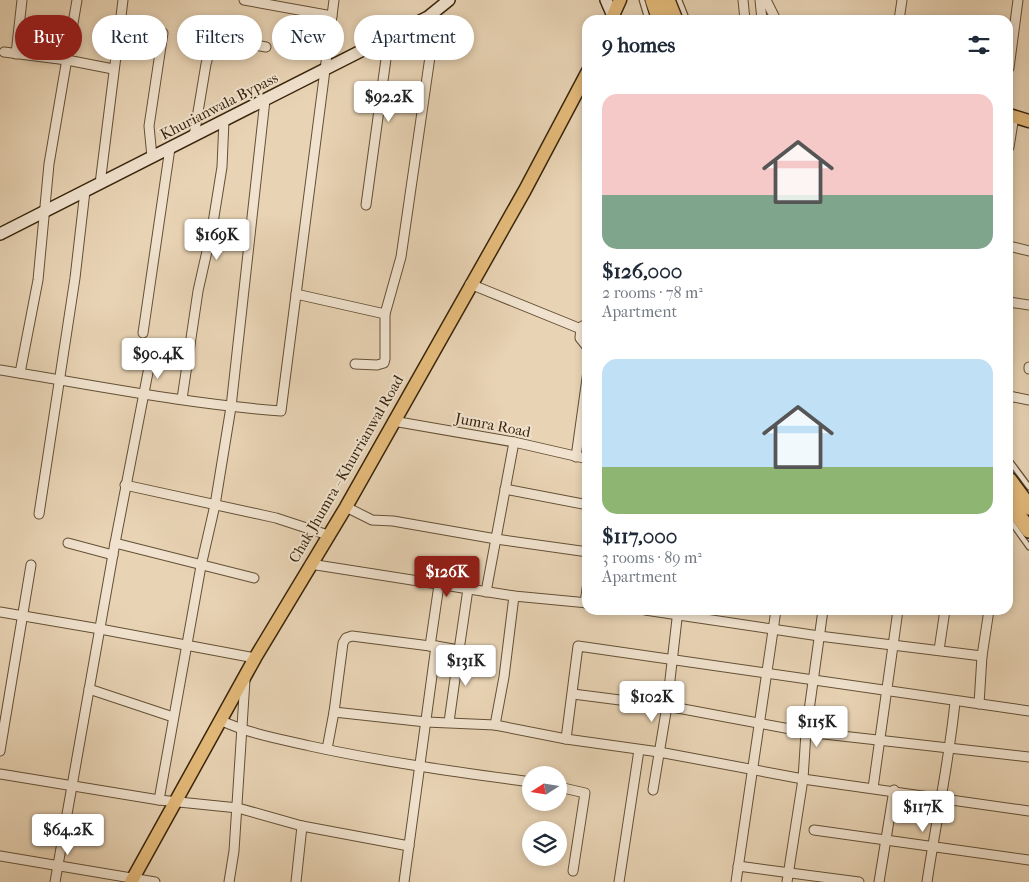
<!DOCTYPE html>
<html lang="en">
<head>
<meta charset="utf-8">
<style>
  :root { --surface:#fff; --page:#f6f6f7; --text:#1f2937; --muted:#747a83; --accent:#8f2418 }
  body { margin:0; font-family:"IM FELL French Canon",serif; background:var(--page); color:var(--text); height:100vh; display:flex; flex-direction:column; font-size:19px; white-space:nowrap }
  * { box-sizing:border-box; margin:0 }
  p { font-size:16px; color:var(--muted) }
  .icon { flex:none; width:28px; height:28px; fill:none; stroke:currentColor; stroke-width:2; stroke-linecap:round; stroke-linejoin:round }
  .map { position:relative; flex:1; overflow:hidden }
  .drawer { position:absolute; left:582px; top:15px; width:431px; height:600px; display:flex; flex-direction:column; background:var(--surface); border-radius:15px; box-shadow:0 2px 8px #0003 }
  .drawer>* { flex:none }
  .hud { position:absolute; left:15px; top:15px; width:475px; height:45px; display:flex; gap:10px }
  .needle { width:32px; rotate:258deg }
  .tools { position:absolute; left:522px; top:766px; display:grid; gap:10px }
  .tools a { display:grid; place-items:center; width:45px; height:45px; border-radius:50%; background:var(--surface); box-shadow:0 2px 8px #0003; font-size:25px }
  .price { position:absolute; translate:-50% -42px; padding:0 11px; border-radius:5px; background:#fff; color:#222; font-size:16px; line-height:32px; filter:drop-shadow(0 1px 2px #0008) }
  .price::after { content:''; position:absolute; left:50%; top:30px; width:15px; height:11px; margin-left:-8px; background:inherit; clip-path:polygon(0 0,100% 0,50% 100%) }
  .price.active { background:var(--accent); color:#fff }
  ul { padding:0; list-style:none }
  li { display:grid; align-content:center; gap:10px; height:265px; padding:0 20px }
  li span { display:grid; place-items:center; height:155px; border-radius:15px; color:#555 }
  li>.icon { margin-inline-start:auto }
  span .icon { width:90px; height:90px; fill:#fffc; stroke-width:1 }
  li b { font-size:21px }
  h2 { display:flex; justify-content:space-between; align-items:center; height:60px; padding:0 20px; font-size:21px }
  .tag { padding:0 18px; border-radius:22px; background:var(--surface); box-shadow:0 2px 8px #0003; font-size:18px; line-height:45px }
  .tag.active { background:var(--accent); color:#fff }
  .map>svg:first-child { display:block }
</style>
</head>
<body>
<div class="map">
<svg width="1029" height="882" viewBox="0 0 1029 882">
  <rect width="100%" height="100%" fill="#e8d3b4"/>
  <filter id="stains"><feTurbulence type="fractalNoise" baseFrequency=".004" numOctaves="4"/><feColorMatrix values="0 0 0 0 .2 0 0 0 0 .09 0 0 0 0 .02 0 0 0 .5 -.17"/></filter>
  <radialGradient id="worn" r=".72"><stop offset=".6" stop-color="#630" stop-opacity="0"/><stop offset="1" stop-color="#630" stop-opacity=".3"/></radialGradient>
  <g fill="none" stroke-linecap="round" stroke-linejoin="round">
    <defs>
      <g id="lane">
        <polyline points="642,0 648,20"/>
        <polyline points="679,0 687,20"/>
        <polyline points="1009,460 1029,487"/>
        <polyline points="1009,519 1029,547"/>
      </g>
      <g id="street">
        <polyline points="244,0 332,16"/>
        <polyline points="743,0 745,20"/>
        <polyline points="760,0 762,20"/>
        <polyline points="766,0 776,20"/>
        <polyline points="899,20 902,0"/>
        <polyline points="4,52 67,60 113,69"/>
        <polyline points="16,54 22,0"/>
        <polyline points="1009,68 1018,0"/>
        <polyline points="194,136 206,64 213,39 220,39 266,47"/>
        <polyline points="1009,147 1014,116"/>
        <polyline points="152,157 149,126 163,33"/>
        <polyline points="100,184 123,0"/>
        <polyline points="366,205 389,37"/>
        <polyline points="1009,246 1029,251"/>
        <polyline points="470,284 581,329"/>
        <polyline points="296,294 385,314"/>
        <polyline points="1009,302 1029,305"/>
        <polyline points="588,323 581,327 580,338 588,348"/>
        <polyline points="143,333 170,148"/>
        <polyline points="355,364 377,365 384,363 385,359 385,314 401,257 432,43 428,17"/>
        <polyline points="1029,369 1029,367"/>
        <path d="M 0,370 C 94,385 186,404 281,411 L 334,0"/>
        <polyline points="20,373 38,280 49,164 77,0"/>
        <polyline points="1009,396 1029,400"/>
        <polyline points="182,399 198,291 212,229 222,167 224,120"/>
        <polyline points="393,421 514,442 588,459"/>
        <polyline points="576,457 588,371"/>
        <polyline points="125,485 276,518 328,535"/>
        <polyline points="505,489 588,505"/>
        <polyline points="346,507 372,520 393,521 496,539 588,552"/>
        <polyline points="39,514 75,278 85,191"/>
        <polyline points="68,543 113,555"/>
        <polyline points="115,543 254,578"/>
        <polyline points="310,564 514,596 588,603"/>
        <polyline points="486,592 514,442"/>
        <polyline points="585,603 588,582"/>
        <polyline points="645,610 819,636 982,656"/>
        <polyline points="0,612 100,629 255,658"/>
        <polyline points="436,646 459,650 468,589"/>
        <polyline points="939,650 945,610"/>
        <polyline points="89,689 173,717"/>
        <polyline points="573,694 667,706 806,732 1029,757"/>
        <polyline points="979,704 982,656 989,610"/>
        <polyline points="334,712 426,722 495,725 566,739 659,752 803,779 1029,811"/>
        <path d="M 222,721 C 250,734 280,739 310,746 C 383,762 457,772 531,782"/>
        <polyline points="449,722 459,650"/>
        <polyline points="495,725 504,677 514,596"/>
        <polyline points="566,739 578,646 1029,711"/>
        <polyline points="327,749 334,712 343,643 346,638 352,636 430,646"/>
        <polyline points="0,751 31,565"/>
        <polyline points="0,774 159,800 238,808 302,826 409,846"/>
        <polyline points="559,787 585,793 573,871"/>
        <polyline points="873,788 898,610"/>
        <polyline points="653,790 667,706 678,610"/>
        <polyline points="159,800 201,566 215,505 231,407 265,100"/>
        <polyline points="814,830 1029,860"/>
        <polyline points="0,856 155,882"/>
        <polyline points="738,866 859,882"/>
        <polyline points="55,882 115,543 150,362"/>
        <polyline points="229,882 234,851 245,680"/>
        <polyline points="296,882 302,826"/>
        <polyline points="404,882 436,646 430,646 439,585"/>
        <polyline points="619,882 639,750"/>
        <polyline points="736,882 776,610"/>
        <polyline points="787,882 803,779 806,732 823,610"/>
        <polyline points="879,882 894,790"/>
        <path d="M 927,882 C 936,822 949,762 955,702"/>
      </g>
      <g id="secondary">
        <polyline points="606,0 613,16"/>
        <polyline points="0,234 428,17 449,0"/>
      </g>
      <g id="primary">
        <polyline points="611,20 620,0"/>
        <polyline points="1009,115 1029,121"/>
        <polyline points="131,882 255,658 346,507 525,190 588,71"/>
      </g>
      <g id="highway">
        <polyline points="653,0 660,20"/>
        <polyline points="667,0 675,20"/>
        <polyline points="1009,480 1029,507"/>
        <polyline points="1009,503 1029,530"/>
      </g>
    </defs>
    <use href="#lane" stroke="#645035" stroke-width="7"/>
    <use href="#street" stroke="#645035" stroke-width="11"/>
    <use href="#secondary" stroke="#38250b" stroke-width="14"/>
    <use href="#primary" stroke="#38250b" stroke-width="15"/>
    <use href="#highway" stroke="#38250b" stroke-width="18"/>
    <use href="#lane" stroke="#f0e2ce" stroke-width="4.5"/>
    <use href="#street" stroke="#f0e2ce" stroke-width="9"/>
    <use href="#secondary" stroke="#f0e2ce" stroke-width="11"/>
    <use href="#primary" stroke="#e4ba7a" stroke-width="12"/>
    <use href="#highway" stroke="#e4ba7a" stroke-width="15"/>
  </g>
  <g text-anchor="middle" stroke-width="4" stroke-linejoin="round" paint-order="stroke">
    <g font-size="15" fill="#38250b" stroke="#f0e2ce">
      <text transform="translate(219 106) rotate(-27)" y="5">Khurianwala Bypass</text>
      <text transform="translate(493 425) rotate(11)" y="5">Jumra Road</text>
      <text transform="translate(346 469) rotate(-60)" y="5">Chak Jhumra - Khurrianwal Road</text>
    </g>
  </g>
  <rect width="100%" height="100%" filter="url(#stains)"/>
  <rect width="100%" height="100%" fill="url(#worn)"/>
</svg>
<div class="tools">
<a><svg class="needle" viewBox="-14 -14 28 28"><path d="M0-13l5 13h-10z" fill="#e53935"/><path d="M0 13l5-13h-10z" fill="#747a83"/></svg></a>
<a><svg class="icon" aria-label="layers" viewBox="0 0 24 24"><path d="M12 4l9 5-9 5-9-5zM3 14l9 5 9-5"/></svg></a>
</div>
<b class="price" style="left:389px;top:123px">$92.2K</b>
<b class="price" style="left:217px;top:261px">$169K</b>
<b class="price" style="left:158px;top:380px">$90.4K</b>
<b class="price active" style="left:447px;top:598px">$126K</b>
<b class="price" style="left:466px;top:687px">$131K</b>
<b class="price" style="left:652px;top:723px">$102K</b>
<b class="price" style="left:817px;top:748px">$115K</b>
<b class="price" style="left:923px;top:833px">$117K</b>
<b class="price" style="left:68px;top:856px">$64.2K</b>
<div class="hud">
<a class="tag active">Buy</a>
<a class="tag">Rent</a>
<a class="tag">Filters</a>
<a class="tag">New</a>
<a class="tag">Apartment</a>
</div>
<section class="drawer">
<h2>9 homes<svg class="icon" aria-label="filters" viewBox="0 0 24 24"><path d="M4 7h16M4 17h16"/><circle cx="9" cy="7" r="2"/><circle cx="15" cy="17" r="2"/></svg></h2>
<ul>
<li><span style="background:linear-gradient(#f6c9c9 65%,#7fa58c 0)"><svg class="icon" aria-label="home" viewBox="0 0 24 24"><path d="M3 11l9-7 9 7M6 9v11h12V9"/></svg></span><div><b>$126,000</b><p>2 rooms · 78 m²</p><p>Apartment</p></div></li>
<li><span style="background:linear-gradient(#bfe0f5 70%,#8fb573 0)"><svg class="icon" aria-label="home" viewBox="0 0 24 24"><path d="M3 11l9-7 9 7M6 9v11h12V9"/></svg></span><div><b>$117,000</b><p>3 rooms · 89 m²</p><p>Apartment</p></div></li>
</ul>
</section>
</div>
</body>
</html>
